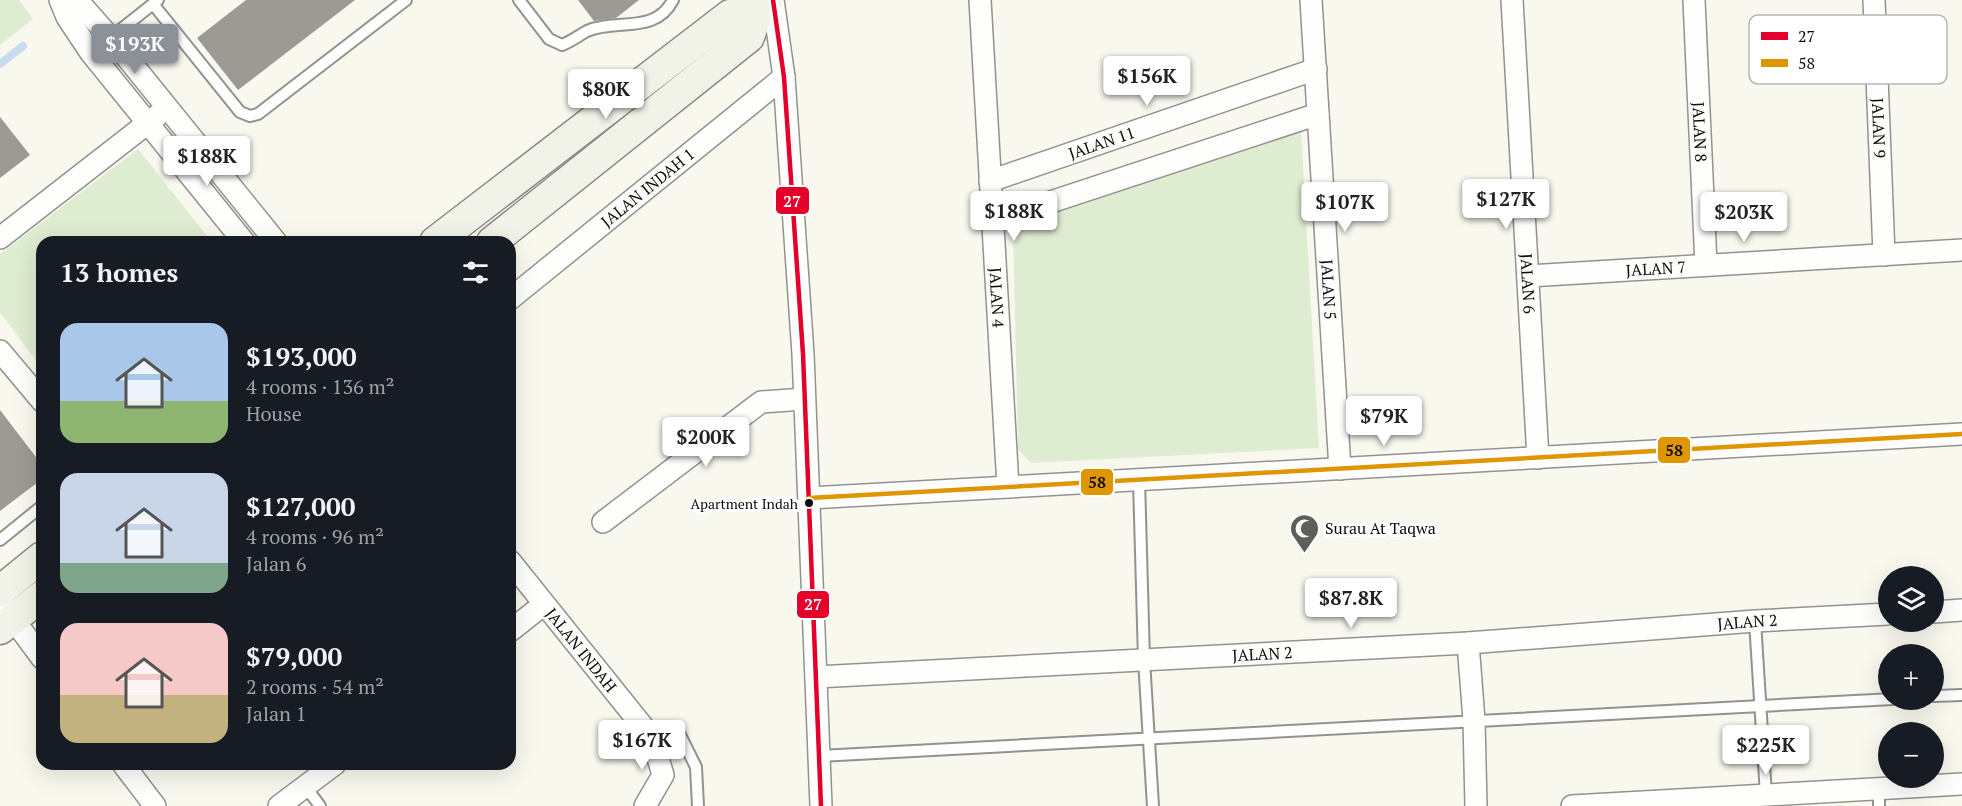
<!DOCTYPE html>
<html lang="en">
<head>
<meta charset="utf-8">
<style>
  :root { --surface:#171b24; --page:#20242c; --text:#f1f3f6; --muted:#9ea1a6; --accent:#8c9099 }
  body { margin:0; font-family:"PT Serif",serif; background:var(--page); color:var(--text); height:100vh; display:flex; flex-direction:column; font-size:22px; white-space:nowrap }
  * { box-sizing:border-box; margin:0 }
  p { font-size:20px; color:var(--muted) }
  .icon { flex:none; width:33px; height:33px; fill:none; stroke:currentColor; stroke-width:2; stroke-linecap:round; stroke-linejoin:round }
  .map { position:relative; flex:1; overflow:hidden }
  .panel { position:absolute; left:36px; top:236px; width:480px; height:534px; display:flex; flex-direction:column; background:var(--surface); border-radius:18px; box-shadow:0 6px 24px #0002 }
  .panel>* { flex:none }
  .tools { position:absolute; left:1878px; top:566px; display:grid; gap:12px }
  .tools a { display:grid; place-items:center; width:66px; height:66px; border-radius:50%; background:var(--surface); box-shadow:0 6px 24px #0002; font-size:30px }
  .price { position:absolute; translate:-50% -51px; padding:0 14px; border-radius:6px; background:#fff; color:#222; font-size:20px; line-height:39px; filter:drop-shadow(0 2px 3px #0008) }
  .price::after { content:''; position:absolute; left:50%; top:36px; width:18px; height:14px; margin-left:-9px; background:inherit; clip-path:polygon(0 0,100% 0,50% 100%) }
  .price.selected { background:var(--accent); color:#fff }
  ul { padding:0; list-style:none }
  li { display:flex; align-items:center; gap:18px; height:150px; padding:0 24px }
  li span { display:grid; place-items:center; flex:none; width:168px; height:120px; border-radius:18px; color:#555 }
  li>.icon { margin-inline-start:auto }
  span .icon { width:72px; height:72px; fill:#fffc; stroke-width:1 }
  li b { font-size:26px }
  h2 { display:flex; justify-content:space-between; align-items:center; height:72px; padding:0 24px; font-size:26px }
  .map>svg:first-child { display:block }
</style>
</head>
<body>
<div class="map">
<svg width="1962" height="806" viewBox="0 0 1962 806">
  <rect width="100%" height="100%" fill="#f9f8ef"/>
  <g fill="#deecd1">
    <polygon points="0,0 19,0 33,19 0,45"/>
    <polygon points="1301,130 1319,448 1031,463 1018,449 1013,226"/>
    <polygon points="138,149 211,241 42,242 42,369 0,312 0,254"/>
  </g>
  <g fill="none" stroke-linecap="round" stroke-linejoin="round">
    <polyline stroke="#c9dbee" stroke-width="8" points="0,64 23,46"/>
  </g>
  <g fill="#9c9a95">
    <polygon points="246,0 355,0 238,90 197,38"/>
    <polygon points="578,0 639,0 616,18 594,21"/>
    <polygon points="0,117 30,155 0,178"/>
    <polygon points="0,410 42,465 42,479 0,511"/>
  </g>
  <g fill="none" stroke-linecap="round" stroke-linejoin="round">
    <defs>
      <g id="lane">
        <path d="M 519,0 L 549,39 L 562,45 C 572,41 578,36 587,31 C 617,18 655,35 673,0"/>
        <polyline points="153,4 240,112 250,116 258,114 406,0"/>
        <polyline points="91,53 158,0"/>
        <polyline points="1139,480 1144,660 1153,806"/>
        <polyline points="0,540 42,506"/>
        <polyline points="1755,621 1766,795"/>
        <polyline points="1934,696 1962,695"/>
        <polyline points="652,738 672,731 680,735 696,767 698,806"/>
        <polyline points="819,756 1893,699"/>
        <polyline points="305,786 320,806"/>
        <polyline points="1879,789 1879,806"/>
      </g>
      <g id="street">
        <polyline points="60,0 67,17 91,53 244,242"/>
        <polyline points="77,0 120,49 276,242"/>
        <polyline points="773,0 784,77 803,354 821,806"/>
        <path id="s1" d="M 980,0 L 1008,487"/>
        <path id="s2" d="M 1311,0 L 1340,469"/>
        <path id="s3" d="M 1512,0 L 1538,458"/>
        <path id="s4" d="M 1694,0 L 1706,265"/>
        <path id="s5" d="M 1874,0 L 1884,255"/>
        <path id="s6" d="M 990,181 L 1316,69"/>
        <polyline points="993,221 1318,114"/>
        <polyline points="0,238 158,115"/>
        <path id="s7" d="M 1528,276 L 1962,250"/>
        <path id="s8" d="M 510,299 L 784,77"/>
        <polyline points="0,351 42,401"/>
        <polyline points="809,498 1962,434"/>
        <polyline points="603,522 761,402 804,399"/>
        <path id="s9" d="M 510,561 L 652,738 L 663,775 L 645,806"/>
        <polyline points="5,608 42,658"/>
        <polyline points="1934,612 1962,610"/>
        <polyline points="510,631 543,605"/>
        <polyline points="1468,643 1474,720 1476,806"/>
        <path id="s10" d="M 816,677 L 1468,643 L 1755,621 L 1888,614"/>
        <polyline points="123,764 155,806"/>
        <polyline points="279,806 335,764"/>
        <polyline points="1572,806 1962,784"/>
      </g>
      <g id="secondary">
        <polyline points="435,242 730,15 760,5 767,0"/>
        <polyline points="492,242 749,37 760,5"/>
        <polyline points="0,591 42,557"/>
        <polyline points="0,629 42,596"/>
      </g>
    </defs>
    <use href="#lane" stroke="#92928e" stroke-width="14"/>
    <use href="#street" stroke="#92928e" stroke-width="24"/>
    <use href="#secondary" stroke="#898884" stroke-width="33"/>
    <use href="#lane" stroke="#fefefd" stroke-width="10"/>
    <use href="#street" stroke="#fefefd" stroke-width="21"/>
    <use href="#secondary" stroke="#f2f3e8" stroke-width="30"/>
    <defs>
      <polyline id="bus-1" points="773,0 784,77 803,354 821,806"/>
      <polyline id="bus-2" points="809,498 1962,434"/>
    </defs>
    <use href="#bus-1" stroke="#fff" stroke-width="9"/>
    <use href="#bus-2" stroke="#fff" stroke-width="9"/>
    <use href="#bus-1" stroke="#e4002b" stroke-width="4.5"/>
    <use href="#bus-2" stroke="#df9601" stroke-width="4.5"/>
  </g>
  <defs>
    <symbol id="mosque-pin" viewBox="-11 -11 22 30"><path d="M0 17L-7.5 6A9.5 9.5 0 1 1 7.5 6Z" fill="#5e5e5b" stroke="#fff"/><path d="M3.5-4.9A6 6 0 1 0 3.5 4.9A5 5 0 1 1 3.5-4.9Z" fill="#fff"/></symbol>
  </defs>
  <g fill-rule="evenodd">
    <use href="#mosque-pin" x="1288" y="512" width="33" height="45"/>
  </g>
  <circle fill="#0b0b0b" stroke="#fff" stroke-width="2" cx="809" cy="503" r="5"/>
  <g text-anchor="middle" stroke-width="6" stroke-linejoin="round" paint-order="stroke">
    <g font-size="14" fill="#0b0b0b" stroke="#fff" text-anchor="end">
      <text x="798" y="509">Apartment Indah</text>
    </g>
    <g font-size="16" fill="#0b0b0b" stroke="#fff">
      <text dy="6" stroke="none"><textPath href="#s5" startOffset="128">JALAN 9</textPath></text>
      <text dy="6" stroke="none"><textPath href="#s4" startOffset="132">JALAN 8</textPath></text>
      <text dy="6" stroke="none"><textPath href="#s6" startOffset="118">JALAN 11</textPath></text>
      <text dy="6" stroke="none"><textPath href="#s8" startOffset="177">JALAN INDAH 1</textPath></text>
      <text dy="6" stroke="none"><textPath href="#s7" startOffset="128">JALAN 7</textPath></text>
      <text dy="6" stroke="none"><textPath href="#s3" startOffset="284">JALAN 6</textPath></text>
      <text dy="6" stroke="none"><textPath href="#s2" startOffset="290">JALAN 5</textPath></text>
      <text dy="6" stroke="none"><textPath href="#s1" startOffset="298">JALAN 4</textPath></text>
      <text dy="6" stroke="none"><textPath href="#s10" startOffset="933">JALAN 2</textPath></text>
      <text dy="6" stroke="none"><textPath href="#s9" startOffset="114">JALAN INDAH</textPath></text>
      <text dy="6" stroke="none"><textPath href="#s10" startOffset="447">JALAN 2</textPath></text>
    </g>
    <g font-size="16" fill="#0b0b0b" stroke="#fff" text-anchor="start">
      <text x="1325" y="534">Surau At Taqwa</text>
    </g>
  </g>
  <rect x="1749" y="15" width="198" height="69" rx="9" fill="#fff" stroke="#b6b6b6" stroke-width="1.5"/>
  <rect x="1761" y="32" width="27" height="8" fill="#e4002b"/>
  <rect x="1761" y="59" width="27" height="8" fill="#df9601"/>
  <g font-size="16" fill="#0b0b0b">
    <text x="1798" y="42">27</text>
    <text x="1798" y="69">58</text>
  </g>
  <g stroke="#fff" stroke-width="2">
    <rect x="775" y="186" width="35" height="29" rx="6" fill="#e4002b"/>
    <rect x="1657" y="436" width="34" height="28" rx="6" fill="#df9601"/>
    <rect x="1080" y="468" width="34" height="28" rx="6" fill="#df9601"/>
    <rect x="796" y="590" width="34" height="29" rx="6" fill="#e4002b"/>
  </g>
  <g font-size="16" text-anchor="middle" font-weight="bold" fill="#fff">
    <text x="792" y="207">27</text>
    <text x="813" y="610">27</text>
  </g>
  <g font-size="16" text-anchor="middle" font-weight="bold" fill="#111">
    <text x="1674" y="456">58</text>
    <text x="1097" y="488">58</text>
  </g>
</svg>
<div class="tools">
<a><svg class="icon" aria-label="layers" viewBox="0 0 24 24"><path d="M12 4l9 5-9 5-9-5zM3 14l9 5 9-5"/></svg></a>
<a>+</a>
<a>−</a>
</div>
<b class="price selected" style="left:135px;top:75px">$193K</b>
<b class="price" style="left:1147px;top:107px">$156K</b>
<b class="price" style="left:606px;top:120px">$80K</b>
<b class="price" style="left:207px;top:187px">$188K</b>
<b class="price" style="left:1506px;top:230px">$127K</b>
<b class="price" style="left:1345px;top:233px">$107K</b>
<b class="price" style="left:1014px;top:242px">$188K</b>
<b class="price" style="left:1744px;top:243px">$203K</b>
<b class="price" style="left:1384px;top:447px">$79K</b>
<b class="price" style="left:706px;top:468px">$200K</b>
<b class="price" style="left:1351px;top:629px">$87.8K</b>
<b class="price" style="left:642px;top:771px">$167K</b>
<b class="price" style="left:1766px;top:776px">$225K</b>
<section class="panel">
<h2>13 homes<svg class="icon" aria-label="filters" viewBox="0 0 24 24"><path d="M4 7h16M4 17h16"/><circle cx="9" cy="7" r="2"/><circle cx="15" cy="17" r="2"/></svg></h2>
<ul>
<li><span style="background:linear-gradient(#a9c7e8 65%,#8fb573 0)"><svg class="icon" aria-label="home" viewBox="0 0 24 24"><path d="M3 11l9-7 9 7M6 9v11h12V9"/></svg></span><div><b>$193,000</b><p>4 rooms · 136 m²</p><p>House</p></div></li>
<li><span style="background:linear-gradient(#c9d6e8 75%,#7fa58c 0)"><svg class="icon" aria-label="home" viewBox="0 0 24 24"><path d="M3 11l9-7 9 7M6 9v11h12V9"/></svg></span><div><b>$127,000</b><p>4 rooms · 96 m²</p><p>Jalan 6</p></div></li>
<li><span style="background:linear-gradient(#f6c9c9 60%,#c2b280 0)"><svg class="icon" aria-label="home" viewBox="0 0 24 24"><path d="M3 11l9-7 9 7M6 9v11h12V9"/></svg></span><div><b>$79,000</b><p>2 rooms · 54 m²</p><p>Jalan 1</p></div></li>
</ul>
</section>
</div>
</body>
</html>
